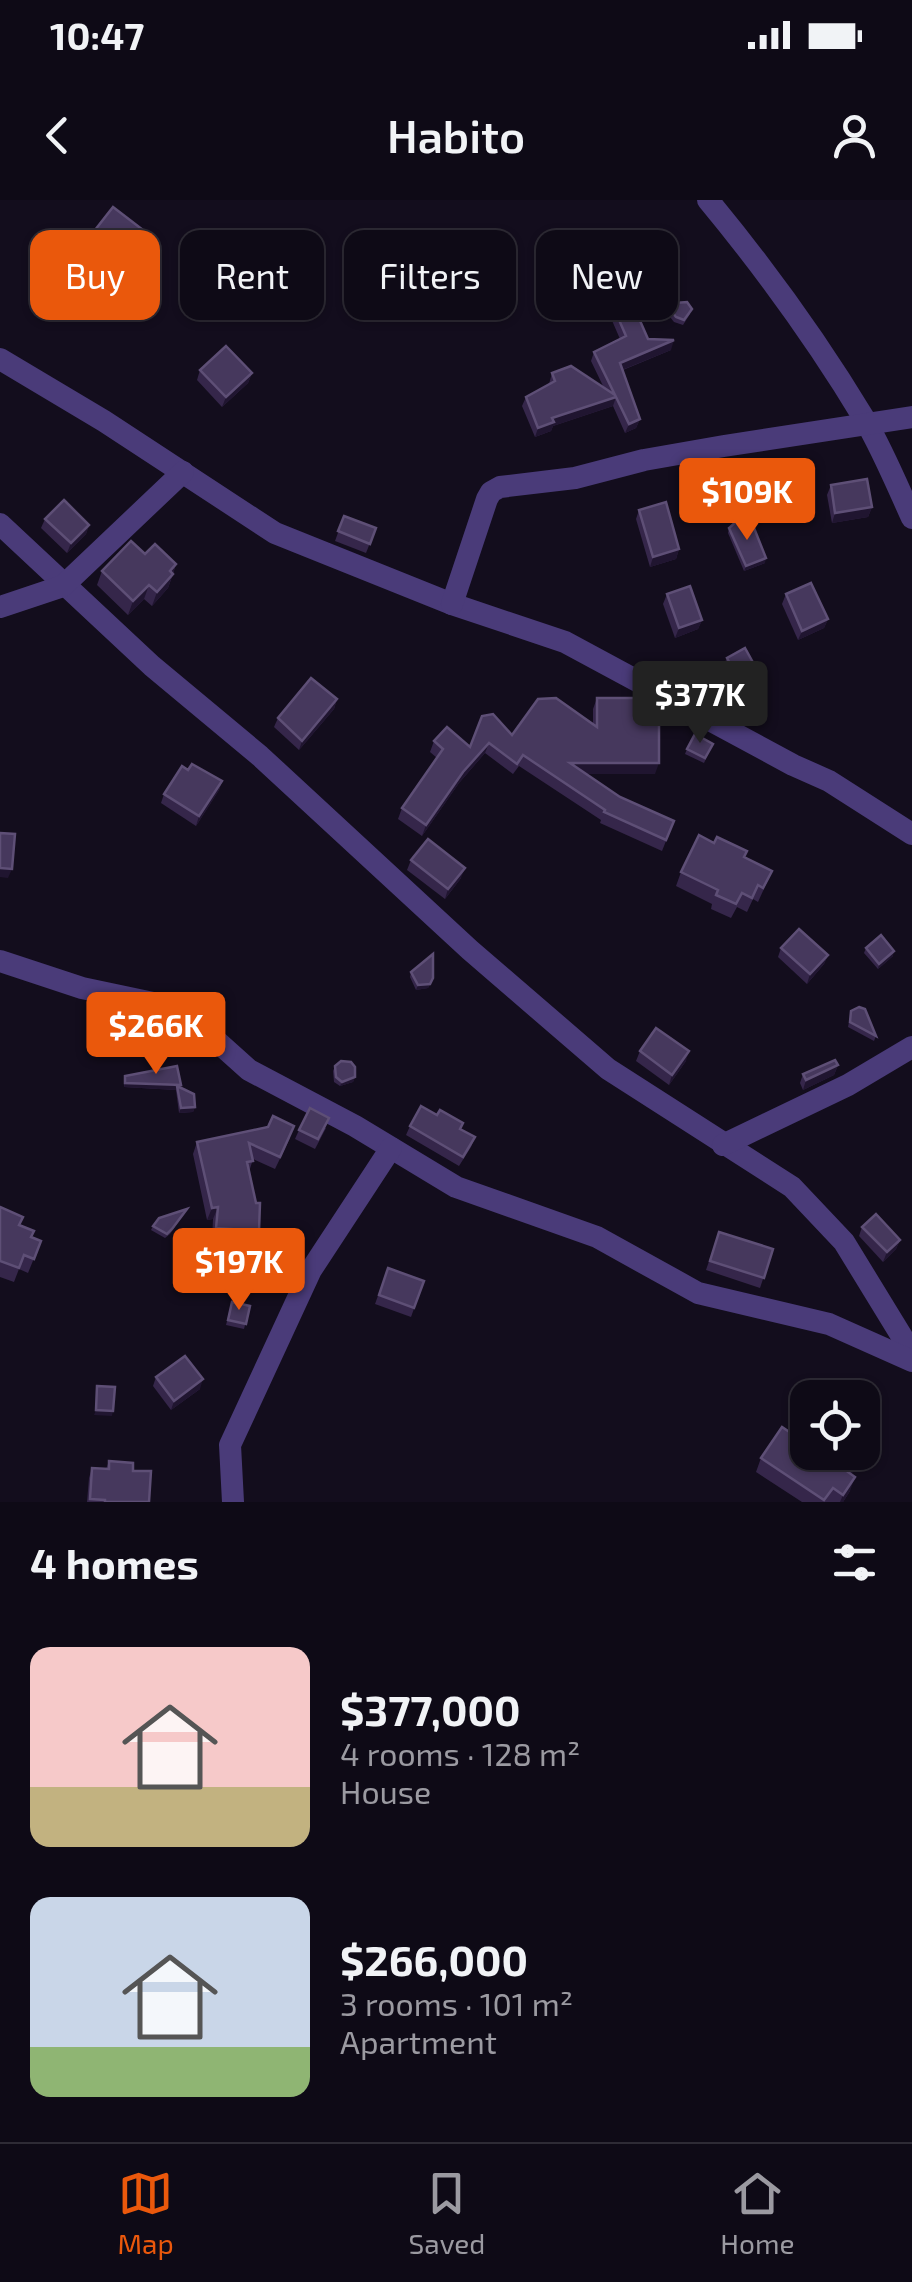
<!DOCTYPE html>
<html lang="en">
<head>
<meta charset="utf-8">
<style>
  :root { --surface:#0e0a16; --page:#17131f; --text:#f1f3f6; --muted:#9b9aa1; --line:#2e2b35; --accent:#ea580c }
  body { margin:0; font-family:"Exo 2",sans-serif; background:var(--page); color:var(--text); height:100vh; display:flex; flex-direction:column; font-size:38px; white-space:nowrap }
  * { box-sizing:border-box; margin:0 }
  p { font-size:32px; color:var(--muted) }
  .icon { flex:none; width:55px; height:55px; fill:none; stroke:currentColor; stroke-width:2; stroke-linecap:round; stroke-linejoin:round }
  .map { position:relative; height:1302px; overflow:hidden }
  .side { display:flex; flex-direction:column; background:var(--surface); flex:1 }
  .side>* { flex:none }
  .banner { position:absolute; left:30px; top:30px; width:852px; height:90px; display:flex; gap:20px }
  .tools { position:absolute; left:790px; top:1180px; display:grid; gap:20px }
  .tools a { display:grid; place-items:center; width:90px; height:90px; border-radius:20px; background:var(--surface); box-shadow:0 2px 8px #0004,0 0 0 2px var(--line); font-size:50px }
  .price { position:absolute; translate:-50% -85px; padding:0 22px; border-radius:10px; background:var(--accent); color:#fff; font-size:32px; line-height:65px; filter:drop-shadow(0 2px 5px #0008) }
  .price::after { content:''; position:absolute; left:50%; top:60px; width:30px; height:22px; margin-left:-15px; background:inherit; clip-path:polygon(0 0,100% 0,50% 100%) }
  .price.current { background:#222; color:#fff }
  ul { padding:0; list-style:none }
  li { display:flex; align-items:center; gap:30px; height:250px; padding:0 30px }
  li span { display:grid; place-items:center; flex:none; width:280px; height:200px; border-radius:20px; color:#555 }
  li>.icon { margin-inline-start:auto }
  span .icon { width:120px; height:120px; fill:#fffc; stroke-width:1 }
  li b { font-size:42px }
  h2 { display:flex; justify-content:space-between; align-items:center; height:120px; padding:0 30px; font-size:42px }
  .tag { padding:0 35px; border-radius:20px; background:var(--surface); box-shadow:0 2px 8px #0004,0 0 0 2px var(--line); font-size:35px; line-height:90px }
  .tag.current { background:var(--accent); color:#fff }
  .status { display:flex; justify-content:space-between; align-items:center; height:70px; padding:0 50px; background:var(--surface); direction:ltr }
  .status svg { height:28px; fill:currentColor }
  header { display:flex; justify-content:space-between; align-items:center; height:130px; padding:0 30px; background:var(--surface); font-size:45px; font-weight:600 }
  .menu { display:flex; justify-content:space-around; align-items:center; height:140px; border-top:2px solid var(--line); background:var(--surface); font-size:28px; color:var(--muted) }
  .menu a { display:grid; justify-items:center; gap:5px }
  .menu .current { color:var(--accent) }
  .map>svg:first-child { display:block }
</style>
</head>
<body>
<div class="status"><b>10:47</b><svg viewBox="0 0 49 12"><path d="M0 12V9h3v3zM5 12V6h3v6zM10 12V3h3v9zM15 12V0h3v12zM26 1h20v11H26zM47 4h2v5h-2z"/></svg></div>
<header><svg class="icon" aria-label="back" viewBox="0 0 24 24"><path d="M15 5l-7 7 7 7"/></svg>Habito<svg class="icon" aria-label="person" viewBox="0 0 24 24"><circle cx="12" cy="8" r="4"/><path d="M4 21q1-7 8-7t8 7"/></svg></header>
<div class="map">
<svg width="912" height="1302" viewBox="0 0 912 1302">
  <rect width="100%" height="100%" fill="#130d1d"/>
  <g fill="none" stroke-linecap="round" stroke-linejoin="round">
    <g stroke="#4a3b79" stroke-width="22">
      <path d="M 708,0 C 766,70 818,142 865,220 C 883,251 897,285 912,318"/>
      <polyline points="0,159 104,221 275,333 452,404 565,442 793,565 829,581 912,634"/>
      <polyline points="0,324 152,466 260,556 470,750 608,869 792,987 844,1042 912,1153"/>
      <polyline points="452,404 487,299 491,292 500,287 575,278 644,260 724,246 912,217"/>
      <polyline points="0,407 63,386 183,272"/>
      <polyline points="0,761 82,788 153,803 191,818 249,870 355,926 456,987 597,1037 698,1093 829,1124 912,1161"/>
      <polyline points="723,945 848,885 912,847"/>
      <polyline points="233,1302 230,1245 311,1070 391,948"/>
    </g>
  </g>
  <g fill="#35264a">
    <polygon points="95,30 143,30 140,39 122,63 92,40"/>
    <polygon points="198,61 240,64 236,73 220,92 195,70"/>
    <polygon points="586,67 630,96 648,139 671,150 623,170 640,219 636,228 625,233 613,206 553,226 551,231 535,237 522,206 526,197 549,184 552,173 604,188 591,161 594,152 620,139 607,109 601,112 583,76"/>
    <polygon points="404,71 463,92 412,112 400,80"/>
    <polygon points="675,103 690,114 683,125 674,122 670,117"/>
    <polygon points="200,170 252,173 248,183 222,207 197,180"/>
    <polygon points="831,285 872,307 868,317 832,323 827,295"/>
    <polygon points="639,310 679,349 676,359 650,367 636,319"/>
    <polygon points="344,316 376,328 366,353 335,341"/>
    <polygon points="45,319 89,325 86,334 67,353 41,328"/>
    <polygon points="729,328 765,363 744,371 728,333"/>
    <polygon points="145,354 176,364 173,374 168,388 152,406 144,399 128,415 97,385 102,371"/>
    <polygon points="667,394 702,420 698,429 675,438 663,404"/>
    <polygon points="786,394 828,419 824,428 798,440 782,404"/>
    <polygon points="727,458 754,473 736,483 725,462"/>
    <polygon points="597,498 655,574 586,574 620,597 674,621 662,651 600,623 601,620 519,566 513,574 485,553 459,583 422,636 398,619 402,608 437,558 430,552 434,541 470,547 512,535 593,525 593,509"/>
    <polygon points="337,499 334,509 299,550 274,527 278,518"/>
    <polygon points="711,548 704,563 685,554 687,549"/>
    <polygon points="188,570 222,581 219,590 196,626 161,603 164,594"/>
    <polygon points="745,658 772,671 758,702 753,699 747,712 737,707 731,718 711,709 712,704 676,686 681,672"/>
    <polygon points="411,660 461,678 445,699 407,670"/>
    <polygon points="781,748 828,755 824,764 807,784 778,757"/>
    <polygon points="866,748 893,756 878,769 864,753"/>
    <polygon points="411,772 433,778 428,788 416,790 410,777"/>
    <polygon points="851,811 876,836 874,841 848,827"/>
    <polygon points="640,851 686,861 669,885 636,861"/>
    <polygon points="838,865 834,875 803,890 800,883 803,874"/>
    <polygon points="335,866 355,877 353,882 340,886 334,882 333,871"/>
    <polygon points="125,876 181,885 180,887 195,907 193,912 179,913 176,890 124,887"/>
    <polygon points="437,915 463,923 461,929 475,937 471,947 459,966 406,935 410,926"/>
    <polygon points="326,928 315,949 295,939 299,930"/>
    <polygon points="290,938 275,969 253,959 249,972 254,1043 212,1040 213,1019 207,1020 193,954 197,942"/>
    <polygon points="0,1007 31,1037 41,1041 28,1073 19,1069 14,1082 0,1077"/>
    <polygon points="187,1009 170,1034 165,1038 151,1030 153,1026"/>
    <polygon points="862,1027 900,1040 896,1049 883,1062 859,1036"/>
    <polygon points="719,1032 773,1049 760,1088 706,1070"/>
    <polygon points="388,1068 424,1081 411,1117 375,1104"/>
    <polygon points="232,1102 250,1106 244,1129 226,1125"/>
    <polygon points="156,1177 200,1189 171,1210 153,1186"/>
    <polygon points="791,1233 859,1263 851,1274 850,1291 843,1302 802,1302 756,1272 761,1258"/>
    <polygon points="109,1261 133,1271 149,1302 87,1302 89,1278 92,1268 106,1269"/>
  </g>
  <g fill="#201530">
    <polygon points="143,30 140,39 122,63 126,53"/>
    <polygon points="240,64 236,73 220,92 223,82"/>
    <polygon points="467,82 463,92 412,112 416,102"/>
    <polygon points="610,99 607,109 601,112 604,102"/>
    <polygon points="674,140 671,150 617,172 620,163"/>
    <polygon points="252,173 248,183 222,207 226,197"/>
    <polygon points="616,197 613,206 553,226 551,231 535,237 538,228 552,218"/>
    <polygon points="640,219 636,228 625,233 629,224"/>
    <polygon points="872,307 868,317 832,323 835,313"/>
    <polygon points="89,325 86,334 67,353 71,343"/>
    <polygon points="679,349 676,359 650,367 653,357"/>
    <polygon points="766,358 765,363 744,371 746,366"/>
    <polygon points="176,364 168,388 152,406 157,392 170,371"/>
    <polygon points="149,385 144,399 128,415 133,401"/>
    <polygon points="828,419 824,428 798,440 802,431"/>
    <polygon points="702,420 698,429 675,438 679,428"/>
    <polygon points="756,468 754,473 736,483 738,478"/>
    <polygon points="337,499 334,509 299,550 302,541"/>
    <polygon points="489,543 485,553 459,583 422,636 426,625 463,572"/>
    <polygon points="570,563 659,563 655,574 566,574"/>
    <polygon points="222,581 219,590 196,626 199,616"/>
    <polygon points="0,668 12,669 8,678 0,677"/>
    <polygon points="465,668 461,678 445,699 448,689"/>
    <polygon points="894,751 893,756 878,769 879,764"/>
    <polygon points="828,755 824,764 807,784 810,774"/>
    <polygon points="430,784 428,788 416,790 418,785"/>
    <polygon points="689,851 686,861 669,885 672,875"/>
    <polygon points="838,865 834,875 803,890 806,880"/>
    <polygon points="355,877 353,882 340,886 342,882"/>
    <polygon points="125,883 181,885 179,890 177,886 176,890 124,887"/>
    <polygon points="195,907 193,912 179,913 181,908"/>
    <polygon points="218,1007 213,1019 207,1020 212,1008"/>
    <polygon points="216,1028 259,1031 254,1043 212,1040"/>
    <polygon points="900,1040 896,1049 883,1062 887,1052"/>
    <polygon points="203,1179 200,1189 171,1210 174,1201"/>
    <polygon points="96,1210 113,1211 112,1216 94,1215"/>
    <polygon points="864,1249 859,1263 843,1286 848,1272"/>
    <polygon points="855,1277 850,1291 843,1302 840,1302 843,1295"/>
  </g>
  <g fill="#46385d" stroke="#5e4f76" stroke-width="2.5">
    <polygon points="113,7 143,30 126,53 95,30"/>
    <polygon points="215,42 240,64 223,82 198,61"/>
    <polygon points="455,51 467,82 416,102 404,71"/>
    <polygon points="615,53 632,88 627,91 648,139 674,140 620,163 640,219 629,224 616,197 552,218 554,222 538,228 526,197 555,181 552,173 571,166 615,195 594,152 626,136 610,99 604,102 586,67"/>
    <polygon points="687,102 692,109 684,120 676,117 672,112 675,103"/>
    <polygon points="226,146 252,173 226,197 200,170"/>
    <polygon points="867,279 872,307 835,313 831,285"/>
    <polygon points="64,300 89,325 71,343 45,319"/>
    <polygon points="666,302 679,349 653,357 639,310"/>
    <polygon points="344,316 376,328 370,344 338,331"/>
    <polygon points="738,320 754,328 766,358 746,366 729,328"/>
    <polygon points="131,341 145,354 155,344 176,364 170,371 173,374 157,392 149,385 133,401 102,371"/>
    <polygon points="811,383 828,419 802,431 786,394"/>
    <polygon points="690,386 702,420 679,428 667,394"/>
    <polygon points="745,448 756,468 738,478 727,458"/>
    <polygon points="311,478 337,499 302,541 278,518"/>
    <polygon points="556,498 597,527 597,498 659,498 659,563 570,563 620,597 674,621 666,640 604,612 605,610 523,555 517,564 489,543 463,572 426,625 402,608 443,549 434,541 447,527 470,547 482,516 493,514 512,535 538,499"/>
    <polygon points="695,534 713,544 705,558 687,549"/>
    <polygon points="192,564 222,581 199,616 164,594 182,566 188,570"/>
    <polygon points="0,633 15,634 12,669 0,668"/>
    <polygon points="699,635 714,643 717,637 747,651 744,657 772,671 763,688 758,685 752,698 742,693 736,704 716,695 718,690 681,672"/>
    <polygon points="428,639 465,668 448,689 411,660"/>
    <polygon points="799,729 828,755 810,774 781,748"/>
    <polygon points="881,735 894,751 879,764 866,748"/>
    <polygon points="433,754 433,778 430,784 418,785 411,772"/>
    <polygon points="859,807 865,809 876,836 850,822 851,811"/>
    <polygon points="656,828 689,851 672,875 640,851"/>
    <polygon points="835,860 838,865 806,880 803,874"/>
    <polygon points="341,861 351,862 355,867 355,877 342,882 336,877 335,866"/>
    <polygon points="177,866 181,885 125,883 125,876"/>
    <polygon points="177,886 194,894 195,907 181,908"/>
    <polygon points="421,906 437,915 440,910 463,923 460,929 475,937 463,957 410,926"/>
    <polygon points="310,908 329,918 318,939 299,930"/>
    <polygon points="273,916 294,926 280,957 249,943 253,961 247,962 256,1003 260,1003 259,1031 216,1028 218,1007 212,1008 197,942 268,927"/>
    <polygon points="0,1007 23,1017 19,1025 34,1031 31,1037 41,1041 34,1059 24,1055 19,1068 0,1061"/>
    <polygon points="187,1009 172,1029 167,1034 153,1026 159,1018"/>
    <polygon points="876,1014 900,1040 887,1052 862,1027"/>
    <polygon points="719,1032 773,1049 764,1078 710,1061"/>
    <polygon points="388,1068 424,1081 414,1108 379,1095"/>
    <polygon points="232,1102 250,1106 246,1124 228,1120"/>
    <polygon points="185,1156 203,1179 174,1201 156,1177"/>
    <polygon points="97,1186 115,1187 113,1211 96,1210"/>
    <polygon points="799,1221 808,1227 808,1252 862,1252 848,1272 855,1277 843,1295 833,1288 824,1300 761,1258 782,1227 791,1233"/>
    <polygon points="109,1261 133,1263 133,1271 151,1271 149,1302 105,1302 105,1300 90,1299 92,1268 109,1269"/>
  </g>
</svg>
<div class="tools">
<a><svg class="icon" aria-label="locate" viewBox="0 0 24 24"><circle cx="12" cy="12" r="6"/><path d="M12 2v4M12 18v4M2 12h4M18 12h4"/></svg></a>
</div>
<b class="price" style="left:747px;top:343px">$109K</b>
<b class="price current" style="left:700px;top:546px">$377K</b>
<b class="price" style="left:156px;top:877px">$266K</b>
<b class="price" style="left:239px;top:1113px">$197K</b>
<div class="banner">
<a class="tag current">Buy</a>
<a class="tag">Rent</a>
<a class="tag">Filters</a>
<a class="tag">New</a>
</div>
</div>
<section class="side">
<h2>4 homes<svg class="icon" aria-label="filters" viewBox="0 0 24 24"><path d="M4 7h16M4 17h16"/><circle cx="9" cy="7" r="2"/><circle cx="15" cy="17" r="2"/></svg></h2>
<ul>
<li><span style="background:linear-gradient(#f6c9c9 70%,#c2b280 0)"><svg class="icon" aria-label="home" viewBox="0 0 24 24"><path d="M3 11l9-7 9 7M6 9v11h12V9"/></svg></span><div><b>$377,000</b><p>4 rooms · 128 m²</p><p>House</p></div></li>
<li><span style="background:linear-gradient(#c9d6e8 75%,#8fb573 0)"><svg class="icon" aria-label="home" viewBox="0 0 24 24"><path d="M3 11l9-7 9 7M6 9v11h12V9"/></svg></span><div><b>$266,000</b><p>3 rooms · 101 m²</p><p>Apartment</p></div></li>
</ul>
</section>
<nav class="menu">
<a class="current"><svg class="icon" aria-label="map" viewBox="0 0 24 24"><path d="M3 6l6-2 6 2 6-2v14l-6 2-6-2-6 2zM9 4v14M15 6v14"/></svg>Map</a>
<a><svg class="icon" aria-label="saved" viewBox="0 0 24 24"><path d="M7 4h10v16l-5-4-5 4z"/></svg>Saved</a>
<a><svg class="icon" aria-label="home" viewBox="0 0 24 24"><path d="M3 11l9-7 9 7M6 9v11h12V9"/></svg>Home</a>
</nav>
</body>
</html>
